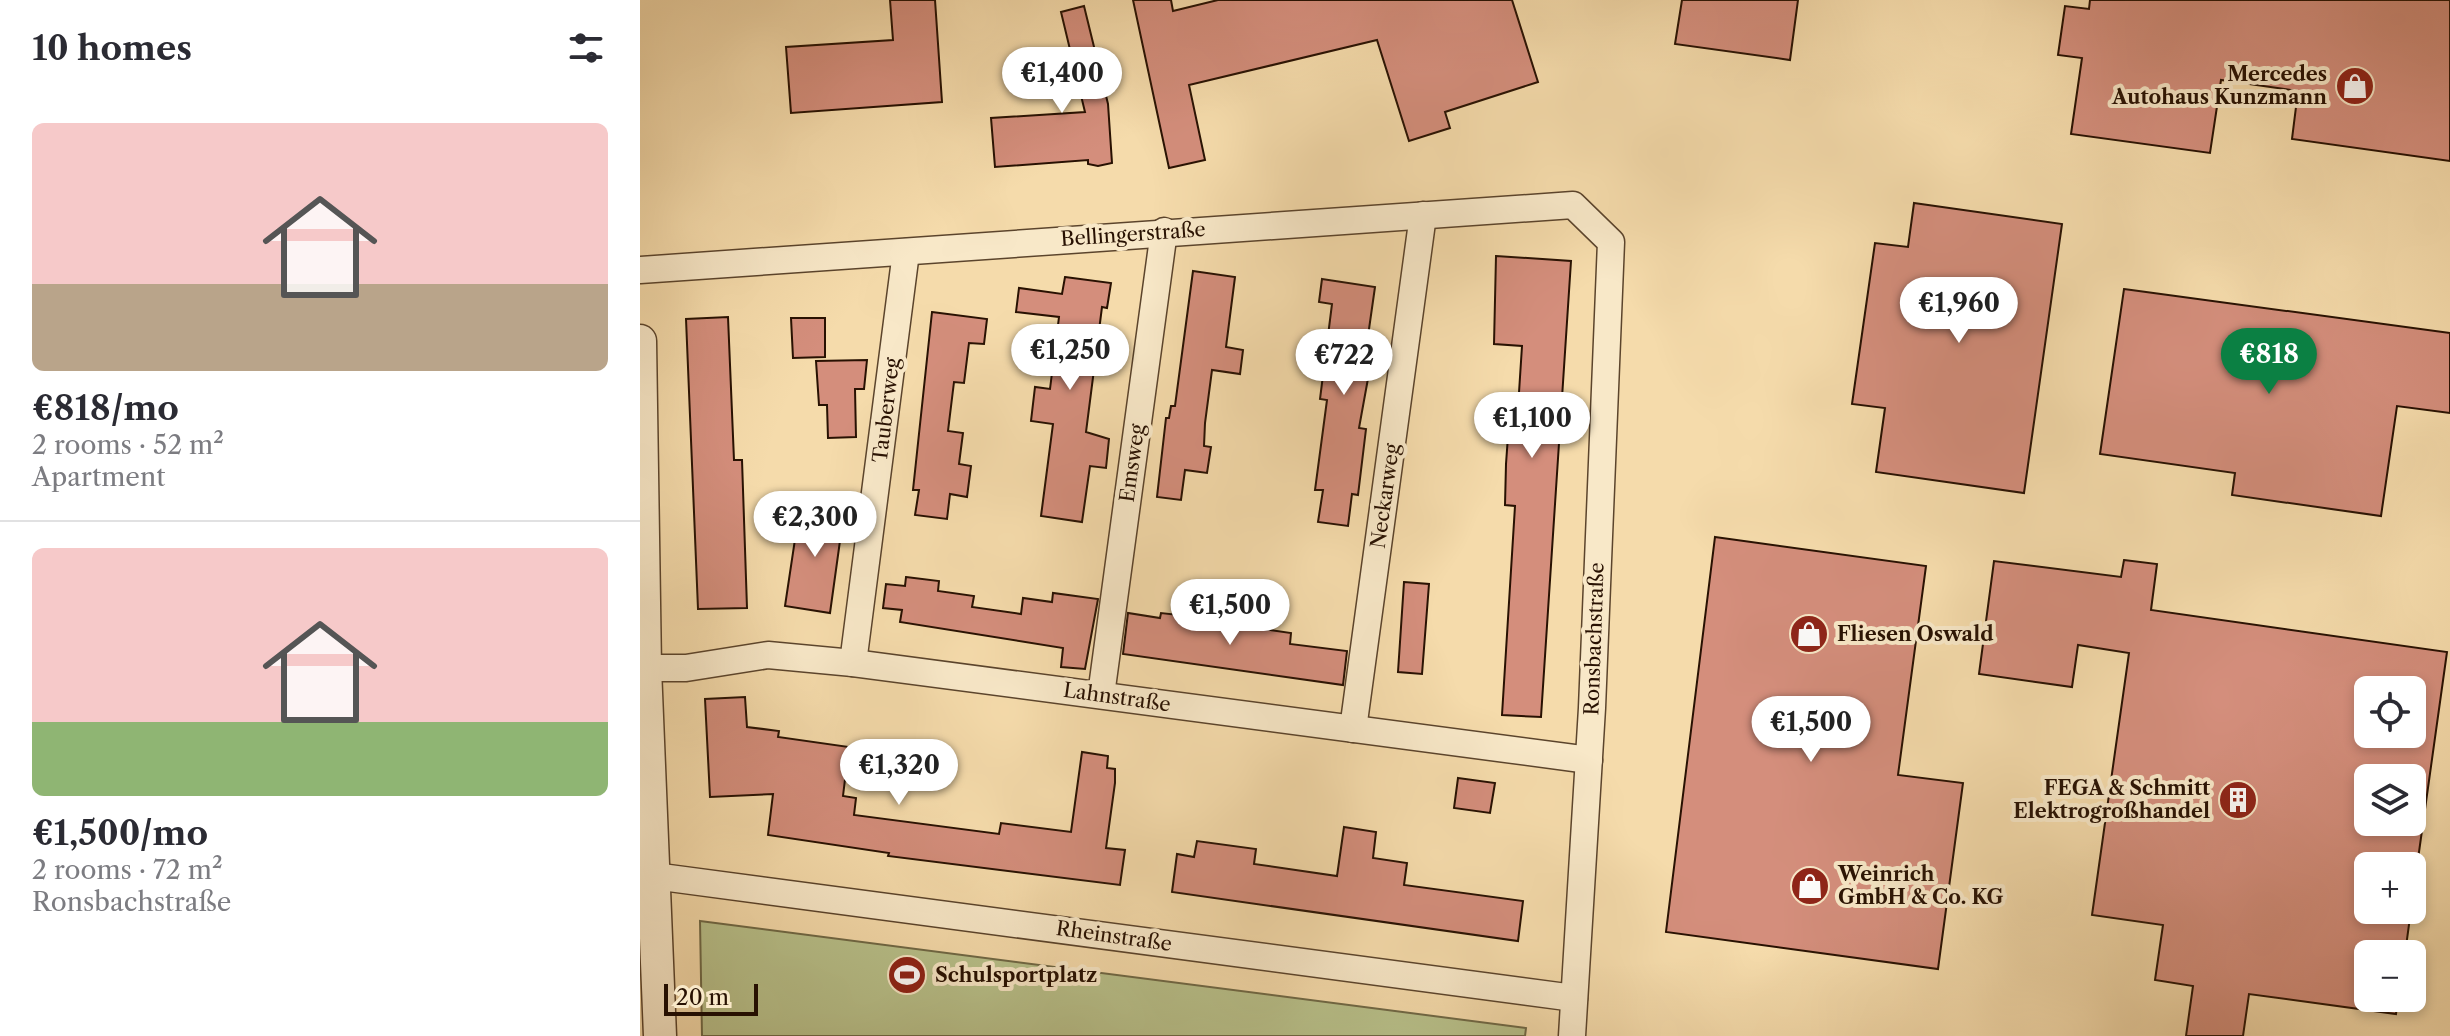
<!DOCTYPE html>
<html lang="en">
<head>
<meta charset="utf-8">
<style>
  :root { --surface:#fff; --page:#f2f2f3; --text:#2b2b33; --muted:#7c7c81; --line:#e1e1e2; --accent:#0b8043 }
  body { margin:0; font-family:"Libre Caslon Text",serif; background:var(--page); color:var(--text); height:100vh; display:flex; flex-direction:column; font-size:30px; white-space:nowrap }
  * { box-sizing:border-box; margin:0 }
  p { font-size:26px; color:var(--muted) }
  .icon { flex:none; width:44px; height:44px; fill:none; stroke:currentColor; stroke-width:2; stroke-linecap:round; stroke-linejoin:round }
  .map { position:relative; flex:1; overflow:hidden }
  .drawer { display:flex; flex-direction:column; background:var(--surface); width:640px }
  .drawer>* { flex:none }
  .fabs { position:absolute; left:1714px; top:676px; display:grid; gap:16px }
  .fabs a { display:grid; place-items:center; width:72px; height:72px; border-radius:12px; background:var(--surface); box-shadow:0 4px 12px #0003; font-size:40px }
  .scale { position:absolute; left:24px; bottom:20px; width:94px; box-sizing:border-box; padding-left:8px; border:4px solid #281102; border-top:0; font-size:22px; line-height:28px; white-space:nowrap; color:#281102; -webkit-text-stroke:6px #f8e8c8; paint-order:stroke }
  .price { position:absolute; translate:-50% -68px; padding:0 18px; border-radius:28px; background:#fff; color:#222; font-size:26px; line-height:52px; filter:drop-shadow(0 2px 4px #0008) }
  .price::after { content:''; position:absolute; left:50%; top:48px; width:24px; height:18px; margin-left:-12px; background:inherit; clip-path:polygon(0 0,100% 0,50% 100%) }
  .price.active { background:var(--accent); color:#fff }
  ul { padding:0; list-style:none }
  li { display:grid; align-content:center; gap:16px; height:424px; padding:0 32px }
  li+li { border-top:2px solid var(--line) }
  li span { display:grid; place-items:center; height:248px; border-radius:12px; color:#555 }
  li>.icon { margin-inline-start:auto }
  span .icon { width:144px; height:144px; fill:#fffc; stroke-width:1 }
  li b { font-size:34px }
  h2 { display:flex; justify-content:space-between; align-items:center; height:96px; padding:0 32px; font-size:34px }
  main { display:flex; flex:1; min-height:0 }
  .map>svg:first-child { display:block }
</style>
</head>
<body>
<main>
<section class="drawer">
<h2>10 homes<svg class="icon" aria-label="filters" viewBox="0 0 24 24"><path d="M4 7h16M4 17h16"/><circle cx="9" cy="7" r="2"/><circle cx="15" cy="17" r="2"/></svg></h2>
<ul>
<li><span style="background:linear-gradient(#f6c9c9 65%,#b9a48a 0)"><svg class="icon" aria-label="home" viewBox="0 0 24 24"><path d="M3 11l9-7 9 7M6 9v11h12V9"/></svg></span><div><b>€818/mo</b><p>2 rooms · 52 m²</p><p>Apartment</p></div></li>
<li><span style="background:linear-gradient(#f6c9c9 70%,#8fb573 0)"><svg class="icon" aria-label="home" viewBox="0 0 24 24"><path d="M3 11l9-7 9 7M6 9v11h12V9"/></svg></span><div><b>€1,500/mo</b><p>2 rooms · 72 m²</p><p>Ronsbachstraße</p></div></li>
</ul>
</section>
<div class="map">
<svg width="1810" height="1036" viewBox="0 0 1810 1036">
  <rect width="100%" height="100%" fill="#f5dbab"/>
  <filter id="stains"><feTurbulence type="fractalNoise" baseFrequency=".0025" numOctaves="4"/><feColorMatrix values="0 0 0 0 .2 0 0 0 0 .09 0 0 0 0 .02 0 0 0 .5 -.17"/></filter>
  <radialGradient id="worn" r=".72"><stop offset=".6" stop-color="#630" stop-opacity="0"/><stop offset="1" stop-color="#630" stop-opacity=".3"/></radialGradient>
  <polygon fill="#b8c18b" stroke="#706946" stroke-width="2" points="60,921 886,1028 885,1036 62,1036"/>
  <g fill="#d48e7c" stroke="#281102" stroke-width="2" fill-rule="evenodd">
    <polygon points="250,0 295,0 302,102 151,113 146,47 253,40"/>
    <polygon points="493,0 531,0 533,11 578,0 872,0 898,82 805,112 810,128 769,141 737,40 549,85 565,160 529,168"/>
    <polygon points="1042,0 1158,0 1150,60 1035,44"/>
    <polygon points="1450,0 1810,0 1810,161 1652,139 1658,91 1581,80 1570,153 1431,134 1442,58 1418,55 1425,6 1449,9"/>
    <polygon points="444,6 468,104 472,163 458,166 448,164 448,160 355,167 351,118 445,112 421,12"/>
    <polygon points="1274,203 1422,224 1384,493 1236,472 1245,408 1212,404 1235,243 1268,247"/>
    <polygon points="856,256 931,261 901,717 862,715 875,506 865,505 866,464 870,408 878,408 882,346 854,344"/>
    <polygon points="553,271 595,277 586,347 603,350 600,374 572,370 565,423 564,446 571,447 567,473 545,470 541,500 517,497 526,418 529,418 531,406 535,406"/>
    <polygon points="425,277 471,283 467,308 462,307 446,432 469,439 466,468 450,466 442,522 401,516 413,424 391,421 395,387 410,389 419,317 376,312 379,288 422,294"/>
    <polygon points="682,279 735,287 726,350 733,351 719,428 726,429 718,495 712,494 708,526 678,522 683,490 675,490 687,400 680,399 692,304 679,302"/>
    <polygon points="1484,289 1810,333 1810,413 1757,406 1741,516 1592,495 1595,473 1460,454"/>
    <polygon points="292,312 347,319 344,344 329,343 324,383 314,382 308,431 323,433 319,464 331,466 327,497 310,494 307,519 275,515 279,490 273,490"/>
    <polygon points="88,317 94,460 102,460 107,608 58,609 46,319"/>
    <polygon points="151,318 185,318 185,357 153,358"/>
    <polygon points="227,360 224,389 215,389 216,437 188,438 187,405 179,405 176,361"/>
    <polygon points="160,506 204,512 190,613 145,606"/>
    <polygon points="1075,537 1286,566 1258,775 1323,783 1298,969 1026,932"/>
    <path d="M 1484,560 L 1517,564 L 1511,610 L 1807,652 L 1772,902 L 1772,866 L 1728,866 L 1728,910 L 1771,910 L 1765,954 L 1728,954 L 1728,998 L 1758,998 L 1756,1014 L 1609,994 L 1603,1036 L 1546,1036 L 1553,986 L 1515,980 L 1523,925 L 1452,915 L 1489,653 L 1438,645 L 1432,687 L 1339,674 L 1354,561 L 1481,577 ZM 1728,690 L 1772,690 L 1772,734 L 1728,734 ZM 1728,778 L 1772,778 L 1772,822 L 1728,822 Z"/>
    <polygon points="266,577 299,581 298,591 334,596 332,607 381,614 383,598 412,602 413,593 458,599 445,669 421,667 423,648 260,622 262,610 243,608 246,584 265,586"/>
    <polygon points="764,582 789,584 782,674 758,672"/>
    <polygon points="538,609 571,613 571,619 624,625 624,629 651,633 650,644 707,651 703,685 483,654 488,613 520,618 521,613 538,615"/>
    <polygon points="105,697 107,727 139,731 138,737 209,747 203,796 216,798 214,815 359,834 361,823 431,832 442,752 468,756 467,768 475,769 475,783 466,848 485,850 480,885 248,856 249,853 128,835 133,794 70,797 65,699"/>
    <polygon points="818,778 855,783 850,813 814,808"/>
    <polygon points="704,827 736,832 733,858 767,863 764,885 883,901 878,941 532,892 537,854 554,857 557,841 616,849 614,864 697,876"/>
  </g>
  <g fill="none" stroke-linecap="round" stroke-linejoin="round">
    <defs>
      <g id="minor">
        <polyline points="0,270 933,205 971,242 952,708 932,1036"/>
        <polyline points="213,663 266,252"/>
        <polyline points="5,668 46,668 128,655 213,663 949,760"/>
        <polyline points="461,695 524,231"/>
        <polyline points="713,729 783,215"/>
        <polyline points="14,876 934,998"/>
      </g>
      <polyline id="tertiary" points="0,341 5,668 20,1036"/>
    </defs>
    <use href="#minor" stroke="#5b442c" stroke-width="29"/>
    <use href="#tertiary" stroke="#5b442c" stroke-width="35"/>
    <use href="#minor" stroke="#f8e8c8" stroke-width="26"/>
    <use href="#tertiary" stroke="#f8e8c8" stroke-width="32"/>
  </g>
  <defs>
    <symbol id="shop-disc" viewBox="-11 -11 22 22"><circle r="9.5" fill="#8f2418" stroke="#f8e8c8"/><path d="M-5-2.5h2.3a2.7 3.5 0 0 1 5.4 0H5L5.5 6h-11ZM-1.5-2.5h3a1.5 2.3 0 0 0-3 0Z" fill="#fff"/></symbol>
    <symbol id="building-disc" viewBox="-11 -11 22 22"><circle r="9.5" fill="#8f2418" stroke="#f8e8c8"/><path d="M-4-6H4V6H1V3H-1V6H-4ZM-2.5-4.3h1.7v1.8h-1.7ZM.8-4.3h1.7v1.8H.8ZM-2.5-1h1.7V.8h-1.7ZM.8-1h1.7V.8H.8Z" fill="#fff"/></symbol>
    <symbol id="stadium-disc" viewBox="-11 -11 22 22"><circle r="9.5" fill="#8f2418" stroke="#f8e8c8"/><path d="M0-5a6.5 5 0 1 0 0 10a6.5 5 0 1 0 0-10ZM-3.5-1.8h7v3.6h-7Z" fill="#fff"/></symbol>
  </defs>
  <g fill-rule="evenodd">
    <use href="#shop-disc" x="1693" y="64" width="44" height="44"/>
    <use href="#shop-disc" x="1147" y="612" width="44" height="44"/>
    <use href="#building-disc" x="1576" y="778" width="44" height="44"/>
    <use href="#shop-disc" x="1148" y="864" width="44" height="44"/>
    <use href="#stadium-disc" x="245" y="953" width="44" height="44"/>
  </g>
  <g text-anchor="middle" stroke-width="8" stroke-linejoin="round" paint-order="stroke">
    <g font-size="20" font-weight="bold" fill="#281102" stroke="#f8e8c8" text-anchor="start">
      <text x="1687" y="81" text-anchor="end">Mercedes<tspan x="1687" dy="23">Autohaus Kunzmann</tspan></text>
      <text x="1197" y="641">Fliesen Oswald</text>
      <text x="1570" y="795" text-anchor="end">FEGA &amp; Schmitt<tspan x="1570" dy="23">Elektrogroßhandel</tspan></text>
      <text x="1198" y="881">Weinrich<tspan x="1198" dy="23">GmbH &amp; Co. KG</tspan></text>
      <text x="295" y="982">Schulsportplatz</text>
    </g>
    <g font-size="20" fill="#281102" stroke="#f8e8c8">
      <text transform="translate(493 234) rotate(-4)" y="7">Bellingerstraße</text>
      <text transform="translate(246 410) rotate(-83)" y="7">Tauberweg</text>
      <text transform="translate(492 463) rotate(-82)" y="7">Emsweg</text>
      <text transform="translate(745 496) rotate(-82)" y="7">Neckarweg</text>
      <text transform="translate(954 639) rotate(-88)" y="7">Ronsbachstraße</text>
      <text transform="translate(477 697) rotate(8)" y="7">Lahnstraße</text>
      <text transform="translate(474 936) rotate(8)" y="7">Rheinstraße</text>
    </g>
  </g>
  <rect width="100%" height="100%" filter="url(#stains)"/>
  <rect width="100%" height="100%" fill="url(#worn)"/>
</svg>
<div class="fabs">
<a><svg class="icon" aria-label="locate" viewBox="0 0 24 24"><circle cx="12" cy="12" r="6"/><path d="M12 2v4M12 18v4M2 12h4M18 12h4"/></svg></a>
<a><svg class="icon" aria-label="layers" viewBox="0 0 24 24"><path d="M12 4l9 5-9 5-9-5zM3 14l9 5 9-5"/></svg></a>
<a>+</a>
<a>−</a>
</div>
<div class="scale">20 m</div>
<b class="price" style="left:422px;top:115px">€1,400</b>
<b class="price" style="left:1319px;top:345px">€1,960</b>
<b class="price" style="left:430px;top:392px">€1,250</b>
<b class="price active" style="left:1629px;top:396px">€818</b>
<b class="price" style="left:704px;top:397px">€722</b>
<b class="price" style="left:892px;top:460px">€1,100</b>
<b class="price" style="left:175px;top:559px">€2,300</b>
<b class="price" style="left:590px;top:647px">€1,500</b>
<b class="price" style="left:1171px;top:764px">€1,500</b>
<b class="price" style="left:259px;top:807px">€1,320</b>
</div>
</main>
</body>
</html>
